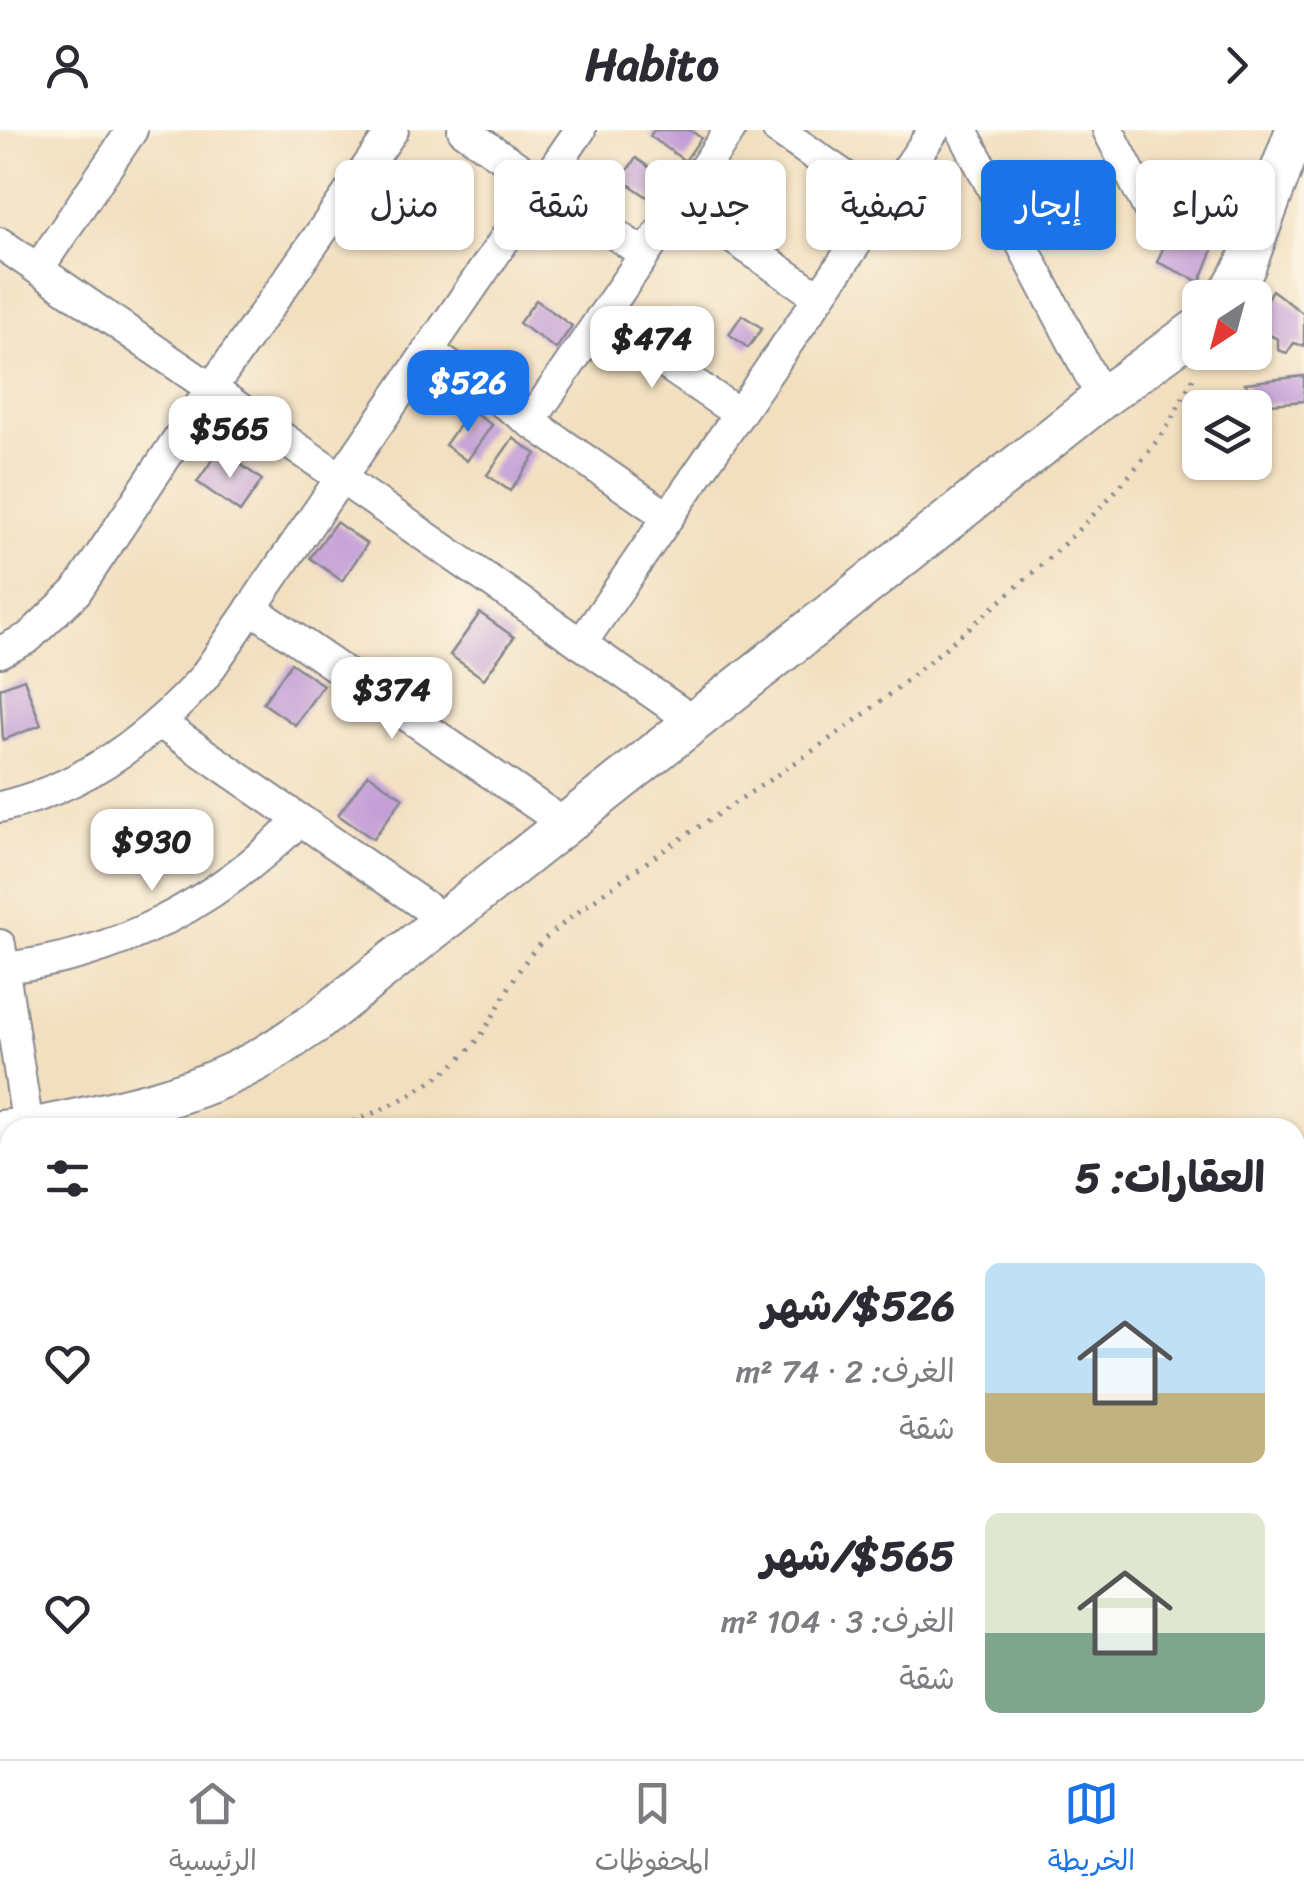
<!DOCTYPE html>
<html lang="ar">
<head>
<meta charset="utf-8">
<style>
  :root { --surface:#fff; --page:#f2f2f3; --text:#2b2b33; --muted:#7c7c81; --line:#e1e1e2; --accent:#1a73e8 }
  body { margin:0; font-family:Sriracha,"Playpen Sans Arabic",sans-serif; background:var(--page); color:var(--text); direction:rtl; height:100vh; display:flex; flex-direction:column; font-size:38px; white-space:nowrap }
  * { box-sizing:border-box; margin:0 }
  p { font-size:32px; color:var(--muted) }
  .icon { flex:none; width:55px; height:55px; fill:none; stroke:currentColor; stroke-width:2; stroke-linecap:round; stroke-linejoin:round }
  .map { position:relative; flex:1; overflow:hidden; direction:ltr }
  .side { position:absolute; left:0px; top:988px; width:1305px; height:642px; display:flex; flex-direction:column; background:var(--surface); border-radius:30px 30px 0 0; box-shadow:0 2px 8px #0004; direction:rtl }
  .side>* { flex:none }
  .top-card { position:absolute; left:30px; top:30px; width:1245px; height:90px; direction:rtl; display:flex; gap:20px }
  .needle { width:65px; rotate:216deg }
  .buttons { position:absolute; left:1182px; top:150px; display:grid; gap:20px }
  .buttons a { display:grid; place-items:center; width:90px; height:90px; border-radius:15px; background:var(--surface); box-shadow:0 2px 8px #0004; font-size:50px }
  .price { position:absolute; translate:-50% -85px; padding:0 22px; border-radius:20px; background:#fff; color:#222; font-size:32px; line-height:65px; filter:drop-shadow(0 2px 5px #0008) }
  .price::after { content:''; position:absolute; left:50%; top:60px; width:30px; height:22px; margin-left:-15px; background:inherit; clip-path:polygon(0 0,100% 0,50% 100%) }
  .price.selected { background:var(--accent); color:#fff }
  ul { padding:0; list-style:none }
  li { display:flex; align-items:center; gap:30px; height:250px; padding:0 40px }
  li span { display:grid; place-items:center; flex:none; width:280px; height:200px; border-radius:15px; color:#555 }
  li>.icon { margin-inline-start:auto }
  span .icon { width:120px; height:120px; fill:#fffc; stroke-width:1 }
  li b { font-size:42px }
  h2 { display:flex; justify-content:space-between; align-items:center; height:120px; padding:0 40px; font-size:42px }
  .chip { padding:0 35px; border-radius:15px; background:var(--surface); box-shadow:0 2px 8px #0004; font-size:35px; line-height:90px }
  .chip.selected { background:var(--accent); color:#fff }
  header { display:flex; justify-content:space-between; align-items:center; height:130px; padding:0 40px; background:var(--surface); font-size:45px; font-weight:700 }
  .dock { display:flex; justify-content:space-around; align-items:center; height:140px; border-top:2px solid var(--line); background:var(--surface); font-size:28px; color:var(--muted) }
  .dock a { display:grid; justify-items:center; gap:5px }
  .dock .selected { color:var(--accent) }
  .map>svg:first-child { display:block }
</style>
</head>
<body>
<header><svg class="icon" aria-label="forward" viewBox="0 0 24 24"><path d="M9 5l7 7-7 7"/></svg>Habito<svg class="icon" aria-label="person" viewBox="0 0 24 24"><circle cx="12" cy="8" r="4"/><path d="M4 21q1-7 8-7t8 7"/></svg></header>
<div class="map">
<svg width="1304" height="1629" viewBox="0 0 1304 1629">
  <rect width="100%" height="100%" fill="#fcf5e5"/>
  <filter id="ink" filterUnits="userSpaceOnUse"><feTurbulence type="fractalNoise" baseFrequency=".01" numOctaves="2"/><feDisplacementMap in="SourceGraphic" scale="20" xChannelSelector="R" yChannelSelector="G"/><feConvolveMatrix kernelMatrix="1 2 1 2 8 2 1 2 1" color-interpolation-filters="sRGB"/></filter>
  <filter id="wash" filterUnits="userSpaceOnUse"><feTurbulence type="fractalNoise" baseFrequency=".0048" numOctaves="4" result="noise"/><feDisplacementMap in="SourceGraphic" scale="40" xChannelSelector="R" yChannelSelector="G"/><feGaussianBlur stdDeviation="2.25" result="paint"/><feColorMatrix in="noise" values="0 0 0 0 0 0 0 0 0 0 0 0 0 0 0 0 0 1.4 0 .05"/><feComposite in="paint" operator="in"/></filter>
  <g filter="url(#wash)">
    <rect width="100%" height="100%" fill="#f2dfbf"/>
    <g id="blocks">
      <g fill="#c29dd7">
        <polygon points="654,0 690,0 701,8 685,31 650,6"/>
        <polygon points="636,28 670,52 656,73 621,49"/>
        <polygon points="403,44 446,74 420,110 378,80"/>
        <polygon points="1174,94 1215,114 1200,152 1157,132"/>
        <polygon points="1272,160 1304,184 1304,216 1294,213 1287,223 1278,220 1278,209 1255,198 1255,188"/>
        <polygon points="536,170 572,196 556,219 519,193"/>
        <polygon points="742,185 762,198 748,218 729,204"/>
        <polygon points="1304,246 1304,271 1258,275 1245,253"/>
        <polygon points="470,280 492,295 467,331 445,315"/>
        <polygon points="513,308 536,324 510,361 487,345"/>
        <polygon points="220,319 262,350 240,382 197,352"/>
        <polygon points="336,392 367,414 342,451 310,428"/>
        <polygon points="480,483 514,507 484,549 450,525"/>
        <polygon points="291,533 323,555 295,595 263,573"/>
        <polygon points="24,549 41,595 3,610 0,558"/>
        <polygon points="368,644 403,668 373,709 338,685"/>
      </g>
    </g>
  </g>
  <g filter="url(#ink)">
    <use href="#blocks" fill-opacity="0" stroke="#86878e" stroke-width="2.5"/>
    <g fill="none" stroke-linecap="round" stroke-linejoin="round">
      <defs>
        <g id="minor">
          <polyline points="463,0 644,124"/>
          <polyline points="778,0 884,73"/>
          <polyline points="962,0 1102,268"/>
          <polyline points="1108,0 1157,95"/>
          <polyline points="680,72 819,167"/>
          <polyline points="0,113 696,593"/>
          <polyline points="38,139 132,0"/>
          <polyline points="600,189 739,284"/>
          <polyline points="428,221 668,387"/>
          <polyline points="530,292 730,0"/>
          <polyline points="251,478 566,695"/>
          <polyline points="581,514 934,0"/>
          <polyline points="0,522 28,508 76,462 211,259 393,0"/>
          <polyline points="160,593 445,790"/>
          <path d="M 0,677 C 82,658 149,609 204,547 L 580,0"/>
          <polyline points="0,815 28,998"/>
          <path d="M 0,838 C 117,828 218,771 300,690"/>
        </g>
        <g id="tertiary">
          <polyline points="1226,168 1245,137 1296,0"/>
          <path d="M 35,998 C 109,983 189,968 256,931 C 277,920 296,905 315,893 L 1102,268 L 1200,197"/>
          <polyline points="0,1001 10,1000"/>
        </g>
      </defs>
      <use href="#minor" stroke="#86878e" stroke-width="34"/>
      <use href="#tertiary" stroke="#86878e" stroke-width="44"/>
      <g stroke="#86878e" stroke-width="5" stroke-dasharray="2.5 8" stroke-linecap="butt">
        <path d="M 333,998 C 384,983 455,946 484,901 C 506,867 519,829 553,802 C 645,727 749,667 845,598 C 893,564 936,525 981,488 C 1047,431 1116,370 1166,298 C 1177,281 1185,262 1195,245"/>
        <polyline points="0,1128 10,1122"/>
      </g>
      <use href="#minor" stroke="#fff" stroke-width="30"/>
      <use href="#tertiary" stroke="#fff" stroke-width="40"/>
    </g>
  </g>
</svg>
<div class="buttons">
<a><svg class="needle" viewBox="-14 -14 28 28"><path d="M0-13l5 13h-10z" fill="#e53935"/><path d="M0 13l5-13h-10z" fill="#7c7c81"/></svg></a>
<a><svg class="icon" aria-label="layers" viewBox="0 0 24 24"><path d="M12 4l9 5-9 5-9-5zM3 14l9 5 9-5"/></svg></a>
</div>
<b class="price" style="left:652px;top:261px">$474</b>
<b class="price selected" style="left:468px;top:305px">$526</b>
<b class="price" style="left:230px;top:351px">$565</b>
<b class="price" style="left:392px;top:612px">$374</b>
<b class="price" style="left:152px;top:764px">$930</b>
<div class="top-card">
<a class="chip">شراء</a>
<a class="chip selected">إيجار</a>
<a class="chip">تصفية</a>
<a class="chip">جديد</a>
<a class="chip">شقة</a>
<a class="chip">منزل</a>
</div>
<section class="side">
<h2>العقارات: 5<svg class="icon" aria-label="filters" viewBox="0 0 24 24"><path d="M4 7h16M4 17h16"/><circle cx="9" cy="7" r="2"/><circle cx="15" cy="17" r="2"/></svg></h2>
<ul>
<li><span style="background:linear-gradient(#bfe0f5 65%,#c2b280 0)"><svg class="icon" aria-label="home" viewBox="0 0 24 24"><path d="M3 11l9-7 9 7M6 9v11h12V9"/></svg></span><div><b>$526/شهر</b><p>الغرف: 2 · 74 m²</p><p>شقة</p></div><svg class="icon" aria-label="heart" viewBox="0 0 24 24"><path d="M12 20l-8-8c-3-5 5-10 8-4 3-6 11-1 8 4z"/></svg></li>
<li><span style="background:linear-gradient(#dfe7d0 60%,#7fa58c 0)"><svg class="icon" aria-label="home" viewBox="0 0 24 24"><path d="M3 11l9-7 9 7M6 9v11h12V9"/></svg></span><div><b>$565/شهر</b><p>الغرف: 3 · 104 m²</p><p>شقة</p></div><svg class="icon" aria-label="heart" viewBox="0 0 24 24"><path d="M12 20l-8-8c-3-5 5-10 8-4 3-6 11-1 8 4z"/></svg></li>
</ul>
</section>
</div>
<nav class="dock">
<a class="selected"><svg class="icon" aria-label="map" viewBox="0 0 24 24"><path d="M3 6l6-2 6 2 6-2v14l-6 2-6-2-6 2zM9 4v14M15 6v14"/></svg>الخريطة</a>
<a><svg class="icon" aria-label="saved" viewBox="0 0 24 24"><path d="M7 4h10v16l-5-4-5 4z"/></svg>المحفوظات</a>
<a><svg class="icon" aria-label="home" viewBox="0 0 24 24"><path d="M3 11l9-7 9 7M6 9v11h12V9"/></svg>الرئيسية</a>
</nav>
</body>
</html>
